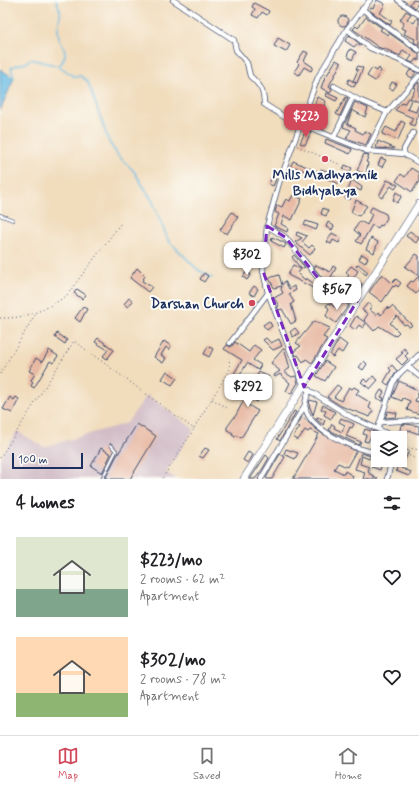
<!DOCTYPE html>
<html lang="en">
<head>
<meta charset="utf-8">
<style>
  :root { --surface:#fff; --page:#f6f6f6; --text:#202124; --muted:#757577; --line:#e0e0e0; --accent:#d1495b }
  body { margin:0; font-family:Mynerve,sans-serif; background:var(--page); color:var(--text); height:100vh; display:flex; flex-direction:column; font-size:15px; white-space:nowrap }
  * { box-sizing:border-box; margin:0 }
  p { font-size:13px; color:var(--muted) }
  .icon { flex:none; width:22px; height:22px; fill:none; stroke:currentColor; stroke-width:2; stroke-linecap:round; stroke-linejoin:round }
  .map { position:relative; height:479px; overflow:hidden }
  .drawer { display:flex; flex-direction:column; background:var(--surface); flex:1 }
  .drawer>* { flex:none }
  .tools { position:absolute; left:371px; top:431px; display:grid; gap:8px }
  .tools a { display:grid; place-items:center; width:36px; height:36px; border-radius:0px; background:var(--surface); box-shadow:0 2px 10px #0003; font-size:20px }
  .scale { position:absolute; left:12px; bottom:10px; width:71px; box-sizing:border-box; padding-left:4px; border:2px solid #1b2f5e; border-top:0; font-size:11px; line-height:14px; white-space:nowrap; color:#1b2f5e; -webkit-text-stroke:3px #fdfcf7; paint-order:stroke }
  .price { position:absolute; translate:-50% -34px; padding:0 9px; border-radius:8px; background:#fff; color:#222; font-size:13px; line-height:26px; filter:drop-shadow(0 1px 2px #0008) }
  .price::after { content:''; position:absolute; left:50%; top:24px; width:12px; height:9px; margin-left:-6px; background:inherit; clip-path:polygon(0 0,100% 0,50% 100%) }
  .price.on { background:var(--accent); color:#fff }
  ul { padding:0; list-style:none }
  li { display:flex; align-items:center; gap:12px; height:100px; padding:0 16px }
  li span { display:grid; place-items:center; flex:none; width:112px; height:80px; border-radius:0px; color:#555 }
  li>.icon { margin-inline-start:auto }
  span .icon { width:48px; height:48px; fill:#fffc; stroke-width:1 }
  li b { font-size:17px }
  h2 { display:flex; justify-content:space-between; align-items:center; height:48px; padding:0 16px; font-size:17px }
  .tab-bar { display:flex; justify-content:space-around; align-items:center; height:56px; border-top:1px solid var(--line); background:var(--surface); font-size:11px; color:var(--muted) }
  .tab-bar a { display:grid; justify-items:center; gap:2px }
  .tab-bar .on { color:var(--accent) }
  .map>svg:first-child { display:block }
</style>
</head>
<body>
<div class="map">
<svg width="419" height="479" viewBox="0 0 419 479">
  <rect width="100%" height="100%" fill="#fdfcf7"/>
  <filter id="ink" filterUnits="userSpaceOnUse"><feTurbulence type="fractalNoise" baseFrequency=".025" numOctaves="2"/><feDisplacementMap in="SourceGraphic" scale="8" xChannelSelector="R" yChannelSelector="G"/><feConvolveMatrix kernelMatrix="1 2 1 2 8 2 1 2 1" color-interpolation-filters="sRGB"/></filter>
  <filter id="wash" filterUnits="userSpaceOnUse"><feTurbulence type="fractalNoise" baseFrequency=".012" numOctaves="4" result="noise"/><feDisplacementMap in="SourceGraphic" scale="16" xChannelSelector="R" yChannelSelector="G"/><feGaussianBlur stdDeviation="0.9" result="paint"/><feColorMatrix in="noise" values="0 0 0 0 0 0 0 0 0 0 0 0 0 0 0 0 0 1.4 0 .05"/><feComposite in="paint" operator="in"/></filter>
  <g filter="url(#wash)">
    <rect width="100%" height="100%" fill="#f1dcbc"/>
    <polygon fill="#d2bdc7" points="147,395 194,429 166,472 176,479 0,479 0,458 17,431 44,447 127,423"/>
    <polygon fill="#66bae2" stroke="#4074a0" points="0,69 14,78 0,111"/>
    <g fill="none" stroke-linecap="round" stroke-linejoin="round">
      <g stroke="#66bae2" stroke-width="1.5">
        <polyline points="59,66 75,77 81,76 88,82 109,142 119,157 133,170 152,200 168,240 197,269 212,278"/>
        <path d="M 14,78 L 11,68 L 16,65 L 26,63 L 30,59 L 59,66 C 73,50 58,46 58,31 C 58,14 64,18 56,0"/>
      </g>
    </g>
    <g id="blocks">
      <g fill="#e7b8a2">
        <polygon points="377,0 385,4 380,13 392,21 390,25 369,10 371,7 373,8"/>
        <polygon points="413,0 419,1 415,8 410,4"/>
        <polygon points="254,3 269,11 267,15 262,12 258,18 252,15 255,9 252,7"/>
        <polygon points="406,11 411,14 407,19 414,23 417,18 419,19 419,45 414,42 415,39 404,34 406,30 401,28 404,23 400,20"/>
        <circle cx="343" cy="21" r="5"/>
        <polygon points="366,17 382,28 380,30 388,35 389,33 419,54 419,61 416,59 413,63 408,61 412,56 403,50 400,56 383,48 383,49 378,47 353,29 356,26 358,28"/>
        <polygon points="349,35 361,45 360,46 357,44 354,47 345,41"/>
        <polygon points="278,38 290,45 286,52 274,46"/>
        <polygon points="350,49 356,52 352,60 347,56"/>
        <polygon points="304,51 308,53 304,61 313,67 311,71 304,67 299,75 294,72 299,64 297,62"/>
        <polygon points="336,60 341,63 329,86 332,89 330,93 321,88 326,74 327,75"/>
        <polygon points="358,66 363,68 357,83 353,81 358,70 356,69"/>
        <polygon points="372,68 377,71 379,68 381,71 375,81 367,76"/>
        <polygon points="410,70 416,72 412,78 407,75"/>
        <polygon points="349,79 356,83 354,87 347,83"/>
        <polygon points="392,82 397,84 393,90 389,88"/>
        <polygon points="419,82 419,102 410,98 416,88 414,87"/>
        <polygon points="327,93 338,98 336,101 326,96"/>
        <polygon points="317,97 326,101 323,108 320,107 316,114 312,112"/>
        <polygon points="346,97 348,98 340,116 336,114"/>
        <polygon points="408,98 411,100 407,109 416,112 419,104 419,114 414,126 410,124 413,118 395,110 402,103 404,104"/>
        <polygon points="355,102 368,108 365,117 352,110 347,124 356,128 355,130 363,134 364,131 371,134 366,145 346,138 351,130 343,127"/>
        <polygon points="313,113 324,119 322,123 326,125 323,129 307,122"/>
        <polygon points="401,121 405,123 398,140 382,134 386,127 396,132"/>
        <polygon points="306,130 311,132 305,145 300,143"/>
        <polygon points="326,139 352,149 350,154 325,143"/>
        <polygon points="378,141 394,148 394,149 376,148"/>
        <polygon points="364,154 369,155 366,162 368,163 366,174 357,171"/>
        <polygon points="381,158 386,160 382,167 378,165"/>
        <polygon points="293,161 319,172 317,176 295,167 291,176 287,174"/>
        <polygon points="345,165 352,168 350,172 343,169"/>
        <polygon points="411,168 419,173 419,181 412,192 396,181 401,174 405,177"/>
        <polygon points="321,169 343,177 339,184 319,175"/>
        <polygon points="272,177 276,179 273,186 269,184"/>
        <polygon points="352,180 362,187 361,191 355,188 350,200 345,198"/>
        <polygon points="387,180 398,185 395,189 391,186 382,198 379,196"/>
        <polygon points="396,192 402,196 397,203 393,200"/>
        <polygon points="293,195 302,199 292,220 284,216 281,224 288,228 287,232 274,226 279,214 275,212 277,205 282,207 286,199 290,201"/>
        <polygon points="356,200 367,206 359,216 351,212"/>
        <polygon points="372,207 386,214 387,218 382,226 380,225 378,228 372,225 361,244 356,241 360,235 354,230 360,221 367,225 372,214 369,212"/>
        <polygon points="323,208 328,211 326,216 321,214"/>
        <polygon points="232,212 238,217 227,234 220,230"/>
        <polygon points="306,221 318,225 316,230 304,225"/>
        <polygon points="328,222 334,226 332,230 326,227"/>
        <polygon points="410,231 419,238 416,243 406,236"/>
        <polygon points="297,232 307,236 302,242 309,248 312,245 315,248 310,255 295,242 302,238 296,235"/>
        <polygon points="332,233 341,238 339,243 333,240 331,244 327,242"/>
        <polygon points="272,237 283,242 286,244 284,248 271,241"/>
        <polygon points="371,238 378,242 374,253 366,249"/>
        <polygon points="362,254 368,258 365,263 359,259"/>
        <polygon points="416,254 419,256 419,290 416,294 407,286 411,281 413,282 419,276 405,267"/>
        <polygon points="294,255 301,263 305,267 301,269 292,257"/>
        <polygon points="358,264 368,272 366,275 356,266"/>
        <polygon points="293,265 301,269 298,273 305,280 306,278 317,286 315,289 288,275"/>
        <polygon points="316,265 330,272 333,266 336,268 331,277 336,279 335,281 341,282 340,285 351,289 355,280 362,284 356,293 325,281 314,268"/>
        <polygon points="351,266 358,271 351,282 347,279 349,274 346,272"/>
        <polygon points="137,268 145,276 142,281 152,287 148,292 130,278"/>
        <polygon points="246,272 251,274 247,280 243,277"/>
        <polygon points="204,273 208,276 204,282 200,279"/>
        <polygon points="382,274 392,283 396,279 401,283 398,287 396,285 394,287 393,286 382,302 369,292"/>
        <polygon points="279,275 282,285 285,281 289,289 294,286 296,290 289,294 294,302 291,304 296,321 291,324 282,309 279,310 277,307 279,306 274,298 283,293 281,289 282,286 274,288 269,278"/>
        <polygon points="254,286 258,289 254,296 249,293"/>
        <polygon points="77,289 86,295 82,299 74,293"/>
        <polygon points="328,290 341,295 339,299 326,294"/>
        <polygon points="129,298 133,301 128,307 124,304"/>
        <polygon points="340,299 349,305 336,323 326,316 329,308 326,306 329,303 335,307"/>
        <polygon points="368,303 372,307 369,309 376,315 378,312 381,315 387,307 389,309 392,306 412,325 410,327 406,324 404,325 397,316 390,323 399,332 395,336 379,326 374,331 364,320 368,314 362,310"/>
        <polygon points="83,307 87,309 80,322 75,318"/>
        <polygon points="356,316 366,323 363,328 359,325 355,330 350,326"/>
        <polygon points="269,321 272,326 267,330 263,325"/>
        <polygon points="314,321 330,328 323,337 327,339 312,363 306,359 303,362 298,355 296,356 294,351 301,346 296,343"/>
        <polygon points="295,328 299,333 293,337 290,332"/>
        <polygon points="57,333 67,340 65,344 55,337"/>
        <polygon points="98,338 114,350 107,359 103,356 108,350 95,342"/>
        <polygon points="266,338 271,343 279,339 282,346 273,350 263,340"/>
        <polygon points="339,339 347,345 342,353 338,350 333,357 330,355"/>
        <polygon points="164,341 171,346 169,350 166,347 161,355 166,358 163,363 154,357"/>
        <polygon points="235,342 249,352 254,345 261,350 253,360 261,365 258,370 247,363 233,387 228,384 242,360 224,349 227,345 231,347"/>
        <polygon points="208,346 213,349 209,357 204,354"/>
        <polygon points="284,348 290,368 284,372 292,377 296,376 298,383 291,394 286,391 290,383 280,374 275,377 274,375 280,371 271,363"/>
        <polygon points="404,348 408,353 405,356 408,359 402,365 396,359 403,353 401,352"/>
        <polygon points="49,350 58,356 53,363 50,361 34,388 31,386 33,382 31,380 35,374 29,371 36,358 42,362"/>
        <polygon points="325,361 334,367 325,381 316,376"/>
        <polygon points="364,361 367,364 363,370 359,367"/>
        <polygon points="392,365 397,371 388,385 384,382 391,370 389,368"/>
        <polygon points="167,371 177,378 172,385 162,379"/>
        <polygon points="259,372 269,377 257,402 252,399 248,405 258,411 241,438 236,435 235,437 232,435 233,433 227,430 227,427 236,415"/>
        <polygon points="373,376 378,380 370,389 361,382 364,379 368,382"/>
        <polygon points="399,381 419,391 415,401 419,402 419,414 407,410 410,401 403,398 402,401 392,397"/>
        <polygon points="337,385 341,388 334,397 341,401 349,387 352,389 354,387 359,390 356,394 371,403 369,408 373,411 370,417 341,406 327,397"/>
        <polygon points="381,390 384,392 381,397 384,398 383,401 376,398"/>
        <polygon points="10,397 14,400 16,397 19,399 12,413 3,409"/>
        <polygon points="310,400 317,402 313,415 309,405"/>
        <polygon points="323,405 335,412 331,419 324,415 326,411 321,409"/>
        <polygon points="294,411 296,412 280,441 277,439"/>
        <polygon points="388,411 397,413 396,417 385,418"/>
        <polygon points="302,417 321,433 356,451 347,467 338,463 334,469 344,474 345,471 353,476 352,479 293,479 319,434 310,430 308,432 305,430 298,440 293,437 300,427 297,426"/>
        <polygon points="317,417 325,420 323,425 316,419"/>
        <polygon points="341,418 354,424 352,428 350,427 346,436 361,442 359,445 329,430 332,424 335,426 334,428 342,432 345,425 339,422"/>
        <polygon points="137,424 156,436 130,479 110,479 106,477 116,457"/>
        <polygon points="406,424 419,426 419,434 408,430 405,437 399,435 401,425"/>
        <polygon points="365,429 377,433 388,438 371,436 368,442 364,441 366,435 363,434"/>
        <polygon points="101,448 111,454 102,473 91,466"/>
        <polygon points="205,448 209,450 203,458 199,456"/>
        <polygon points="286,449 298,453 295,459 284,454"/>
        <polygon points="400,449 409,451 401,468 411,472 409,476 396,471 398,464 395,463 396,460 400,460"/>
        <polygon points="248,452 253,455 248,463 243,460"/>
        <polygon points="361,453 371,456 369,459 362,456 360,464 369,467 368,472 378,479 363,479 365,472 355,469"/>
        <polygon points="280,454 285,457 272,479 267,479 266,478"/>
        <polygon points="266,455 269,458 262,470 255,479 250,479"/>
        <polygon points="375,459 383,460 380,470 372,467"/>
      </g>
    </g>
  </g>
  <g filter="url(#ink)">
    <use href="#blocks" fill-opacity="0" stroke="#3b496c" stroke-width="1"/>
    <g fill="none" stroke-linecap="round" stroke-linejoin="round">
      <defs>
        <g id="service">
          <polyline points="0,215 13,220"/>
          <polyline points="102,479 116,451 111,445"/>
        </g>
        <g id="minor">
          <path d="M 173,0 L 234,40 L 236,50 L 247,63 L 250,76 C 260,85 264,90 264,104 L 286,118 L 367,151 L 404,154 L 419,163"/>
          <polyline points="370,0 347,29 318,77 279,183 267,226 263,271 268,293 304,387 351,417 397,438"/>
          <polyline points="398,0 419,15"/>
          <polyline points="362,9 419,50"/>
          <polyline points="347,29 370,48 399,60 419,70"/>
          <polyline points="334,86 359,100 387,112"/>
          <polyline points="334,137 353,97"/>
          <polyline points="367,151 387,112 419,76"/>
          <polyline points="404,154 404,149 413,133"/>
          <polyline points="267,226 285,237 323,284 359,298"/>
          <polyline points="230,343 268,293"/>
          <polyline points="407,366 419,376"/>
          <path d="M 309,390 C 308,395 305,401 305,405 C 306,425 336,439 352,446 C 361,450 370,450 378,455"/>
          <polyline points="381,422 419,420"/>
          <polyline points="378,428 393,383 399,374 419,355"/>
          <polyline points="261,479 305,405"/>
          <polyline points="387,479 392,460"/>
        </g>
        <polyline id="primary" points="244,479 419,204"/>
      </defs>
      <use href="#service" stroke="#3b496c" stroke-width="4"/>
      <use href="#minor" stroke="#3b496c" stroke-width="6"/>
      <use href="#primary" stroke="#3b496c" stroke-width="8"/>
      <g stroke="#3b496c" stroke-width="1" stroke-dasharray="1 3" stroke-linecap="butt">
        <polyline points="297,146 341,165"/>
        <path d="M 0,318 C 25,319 47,310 67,295 L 121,223"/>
        <polyline points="0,374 36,313"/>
        <polyline points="212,399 229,409"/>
        <polyline points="194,428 230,369 229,358"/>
        <polyline points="400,446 419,450"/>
        <polyline points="402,447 404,453 414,458"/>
        <polyline points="0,458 74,341 194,429 162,479"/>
        <polyline points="368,479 374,458"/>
      </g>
      <use href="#service" stroke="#fff" stroke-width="2.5"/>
      <use href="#minor" stroke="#fff" stroke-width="4.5"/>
      <use href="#primary" stroke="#fff" stroke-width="7"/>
    </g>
  </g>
  <path fill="none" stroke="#7b2cbf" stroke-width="3" stroke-dasharray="8 5" stroke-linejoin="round" d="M 267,226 L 285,237 L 323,284 L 359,298 L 304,387 L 263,271 Z"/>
  <g fill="#d1495b" stroke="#fdfcf7" stroke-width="1.5">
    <circle cx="325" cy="159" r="4"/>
    <circle cx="252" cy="303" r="4"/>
  </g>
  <g text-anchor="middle" stroke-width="4" stroke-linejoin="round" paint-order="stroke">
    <g font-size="14" font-weight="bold" fill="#1b2f5e" stroke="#fdfcf7">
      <text x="325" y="179">Mills Madhyamik<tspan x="325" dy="16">Bidhyalaya</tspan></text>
      <text x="244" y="308" text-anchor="end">Darshan Church</text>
    </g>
  </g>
</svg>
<div class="tools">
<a><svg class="icon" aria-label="layers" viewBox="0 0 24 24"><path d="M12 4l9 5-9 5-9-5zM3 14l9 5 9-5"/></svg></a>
</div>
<div class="scale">100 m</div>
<b class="price on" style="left:306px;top:138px">$223</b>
<b class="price" style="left:247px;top:276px">$302</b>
<b class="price" style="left:337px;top:311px">$567</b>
<b class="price" style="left:248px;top:408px">$292</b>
</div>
<section class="drawer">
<h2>4 homes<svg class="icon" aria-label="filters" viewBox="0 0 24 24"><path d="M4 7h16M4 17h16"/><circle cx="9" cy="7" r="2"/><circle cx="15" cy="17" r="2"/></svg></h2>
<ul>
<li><span style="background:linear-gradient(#dfe7d0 65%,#7fa58c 0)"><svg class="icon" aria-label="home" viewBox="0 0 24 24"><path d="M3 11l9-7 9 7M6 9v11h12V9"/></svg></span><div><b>$223/mo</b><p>2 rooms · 62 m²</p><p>Apartment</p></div><svg class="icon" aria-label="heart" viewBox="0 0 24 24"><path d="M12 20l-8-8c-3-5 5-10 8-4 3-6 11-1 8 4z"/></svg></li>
<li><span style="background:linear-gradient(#ffd9b3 70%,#8fb573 0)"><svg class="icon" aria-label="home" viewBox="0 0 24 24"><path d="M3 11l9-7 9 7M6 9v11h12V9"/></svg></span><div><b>$302/mo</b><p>2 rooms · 78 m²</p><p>Apartment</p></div><svg class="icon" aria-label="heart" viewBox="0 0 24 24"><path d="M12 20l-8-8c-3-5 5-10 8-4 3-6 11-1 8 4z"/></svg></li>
</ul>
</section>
<nav class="tab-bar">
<a class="on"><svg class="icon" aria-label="map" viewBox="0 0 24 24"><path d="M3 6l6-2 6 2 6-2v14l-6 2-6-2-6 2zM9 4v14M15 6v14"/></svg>Map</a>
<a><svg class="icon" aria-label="saved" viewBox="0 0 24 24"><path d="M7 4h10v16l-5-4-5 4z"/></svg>Saved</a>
<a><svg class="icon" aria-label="home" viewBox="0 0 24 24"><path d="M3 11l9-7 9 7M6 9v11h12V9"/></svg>Home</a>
</nav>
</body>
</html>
